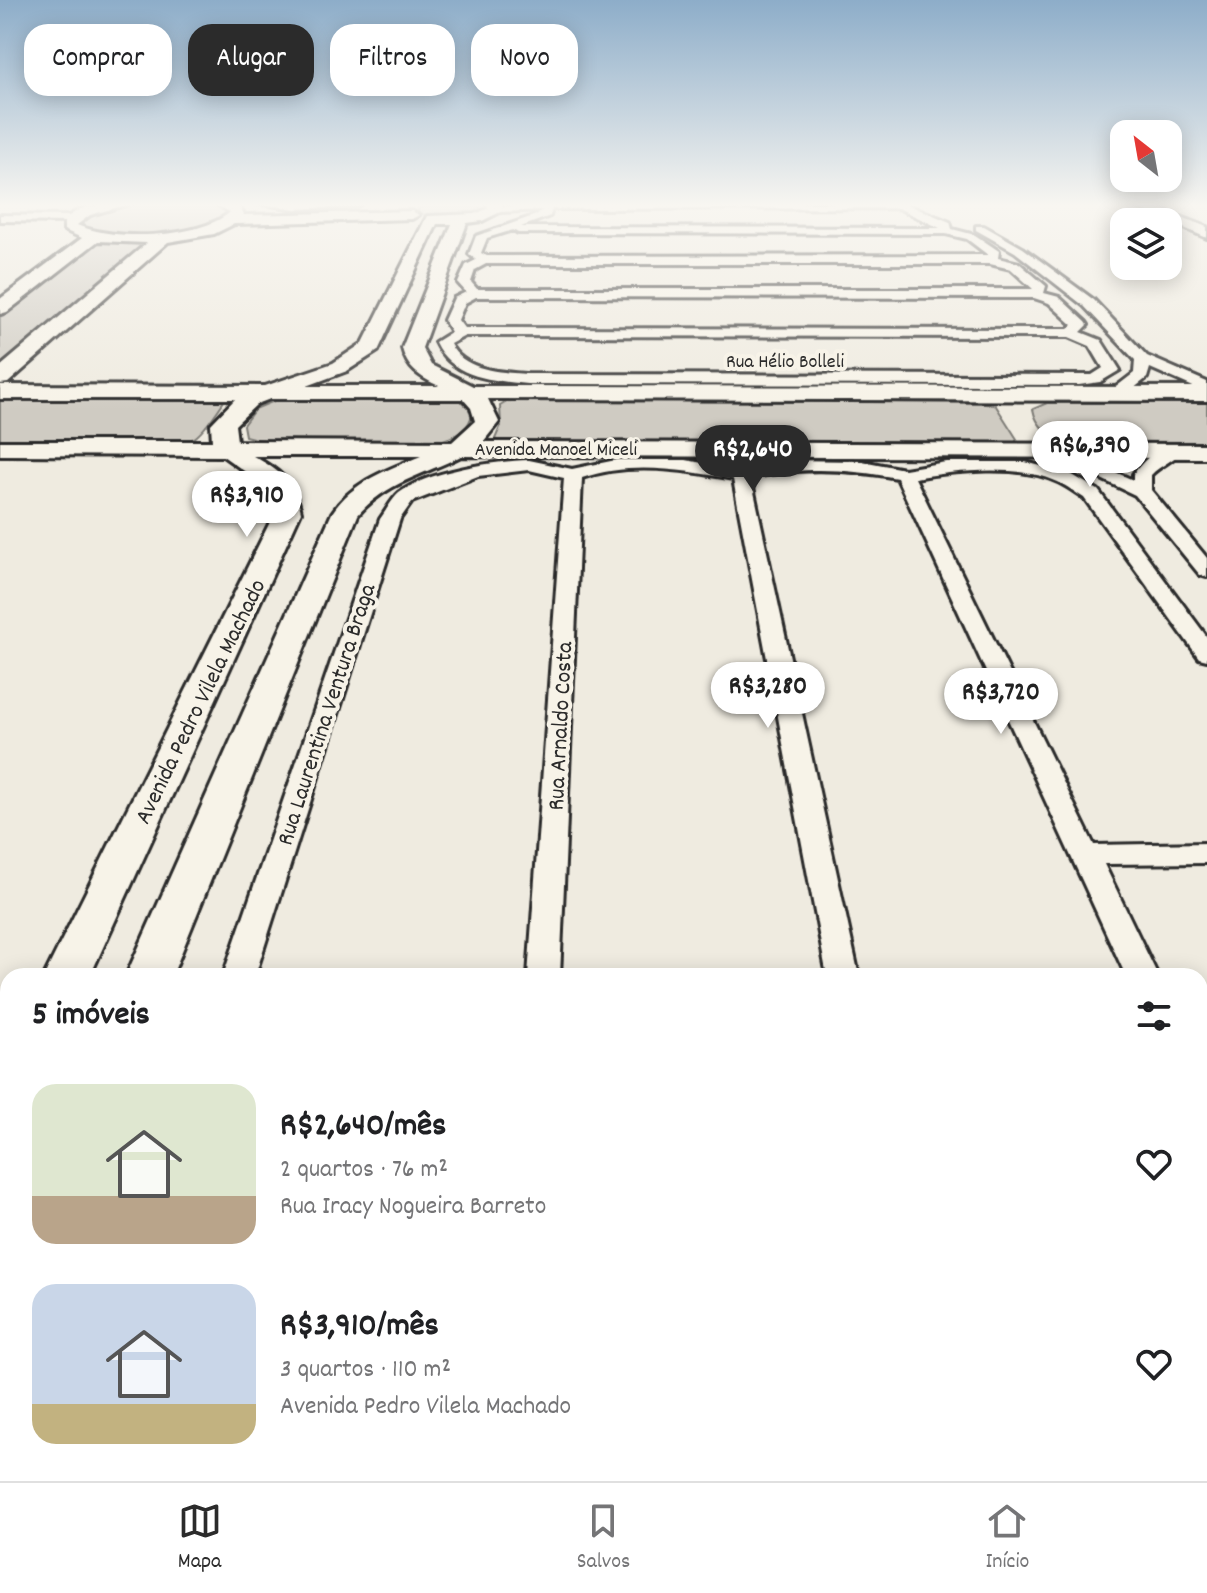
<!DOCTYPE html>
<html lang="pt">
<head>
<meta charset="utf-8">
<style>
  :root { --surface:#fff; --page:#f2f2f2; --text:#202124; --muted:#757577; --line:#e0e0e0; --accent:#2b2b2b }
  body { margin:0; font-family:Dekko,sans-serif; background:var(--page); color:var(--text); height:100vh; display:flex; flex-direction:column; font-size:30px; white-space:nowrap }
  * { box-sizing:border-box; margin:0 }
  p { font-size:26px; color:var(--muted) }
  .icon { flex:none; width:44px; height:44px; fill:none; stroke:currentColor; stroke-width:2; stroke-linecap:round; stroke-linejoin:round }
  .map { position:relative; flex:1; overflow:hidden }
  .details { position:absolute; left:0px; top:968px; width:1208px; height:514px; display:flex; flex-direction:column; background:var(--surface); border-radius:24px 24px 0 0; box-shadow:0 4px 20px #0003 }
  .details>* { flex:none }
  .guide { position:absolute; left:24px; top:24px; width:800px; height:72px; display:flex; gap:16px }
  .needle { width:52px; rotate:329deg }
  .fabs { position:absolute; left:1110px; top:120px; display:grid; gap:16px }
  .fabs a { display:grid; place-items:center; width:72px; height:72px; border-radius:16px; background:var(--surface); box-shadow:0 4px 20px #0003; font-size:40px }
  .price { position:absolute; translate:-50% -68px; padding:0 18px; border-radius:28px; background:#fff; color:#222; font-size:26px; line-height:52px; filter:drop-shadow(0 2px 4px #0008) }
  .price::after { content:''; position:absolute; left:50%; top:48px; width:24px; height:18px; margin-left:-12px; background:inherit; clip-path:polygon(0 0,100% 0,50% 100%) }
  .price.current { background:var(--accent); color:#fff }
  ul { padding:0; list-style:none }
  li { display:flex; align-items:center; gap:24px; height:200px; padding:0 32px }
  li span { display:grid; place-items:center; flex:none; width:224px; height:160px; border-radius:24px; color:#555 }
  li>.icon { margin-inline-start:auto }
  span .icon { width:96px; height:96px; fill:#fffc; stroke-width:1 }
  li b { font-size:34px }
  h2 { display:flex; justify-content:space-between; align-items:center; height:96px; padding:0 32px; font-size:34px }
  .tag { padding:0 28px; border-radius:24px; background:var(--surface); box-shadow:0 4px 20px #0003; font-size:28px; line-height:72px }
  .tag.current { background:var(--accent); color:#fff }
  .tabs { display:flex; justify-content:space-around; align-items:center; height:112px; border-top:2px solid var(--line); background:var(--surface); font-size:22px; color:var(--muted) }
  .tabs a { display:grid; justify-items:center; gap:4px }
  .tabs .current { color:var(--accent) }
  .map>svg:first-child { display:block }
</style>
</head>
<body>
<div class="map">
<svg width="1207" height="1481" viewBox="0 0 1207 1481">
  <rect width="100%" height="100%" fill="#efebe0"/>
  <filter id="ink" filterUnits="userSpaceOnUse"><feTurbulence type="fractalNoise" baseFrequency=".0125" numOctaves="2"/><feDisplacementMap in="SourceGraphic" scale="16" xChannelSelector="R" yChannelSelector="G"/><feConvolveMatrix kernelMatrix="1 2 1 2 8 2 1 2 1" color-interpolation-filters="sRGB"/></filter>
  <g filter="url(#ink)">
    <g fill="#cfcbc2" stroke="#7d7b76" stroke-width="2">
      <path d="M 148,203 C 172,203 210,196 229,213 C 205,234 101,248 78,224 C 95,206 125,205 148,203 Z"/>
      <path d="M 433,203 L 480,203 L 475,204 L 480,208 L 490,209 C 475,221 437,220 419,213 L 418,208 Z"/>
      <polygon points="100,241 150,241 0,366 0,317"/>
      <path d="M 16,397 L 219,398 L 224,401 C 218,410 201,436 192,439 L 0,439 L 0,401 Z"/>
      <path d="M 279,399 L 458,399 L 473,411 C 469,429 461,434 443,440 L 261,440 L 245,436 L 243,425 L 255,409 Z"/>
      <polygon points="512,399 986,403 996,406 1017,439 1014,444 502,443 495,439 501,425 500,406"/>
      <path d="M 1047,403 L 1207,403 L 1207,445 L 1068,443 C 1051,438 1036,427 1033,409 Z"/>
      <polygon points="8,1160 8,1394 0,1399 0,1161"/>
    </g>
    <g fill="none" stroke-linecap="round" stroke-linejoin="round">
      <defs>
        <g id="street">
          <polygon points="256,203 362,203 357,206 296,209"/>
          <path d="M 543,203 L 904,203 L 950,222 L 952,229 L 975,235 L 999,251 L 998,258 L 1019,263 L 1046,286 L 1044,293 L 1059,297 L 1086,322 L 1088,325 L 1081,332 L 1101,340 L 1120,370 L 1100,382 L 1079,385 L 527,384 C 491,380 452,378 435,342 L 451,332 L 444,320 L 454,298 L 466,292 L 458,283 L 466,265 L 476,260 L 469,254 L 476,236 L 536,215 L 542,210 L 499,212 L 494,209 L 495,207 ZM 898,208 L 940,228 L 521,227 L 550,216 L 552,209 ZM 513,230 L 518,233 L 946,234 L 967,239 L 988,255 L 487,256 L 481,253 L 487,238 ZM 486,264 L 990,264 L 1011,269 L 1033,289 L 477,289 L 471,282 L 475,270 ZM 476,297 L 1034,298 L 1049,303 L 1073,325 L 1068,329 L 464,328 L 458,320 L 465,303 ZM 465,336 L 1069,337 L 1090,346 L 1103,368 L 1092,375 L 1079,375 L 527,374 C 500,372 464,371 450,344 Z"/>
          <polygon points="0,215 71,216 76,219 71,222 0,221"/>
          <polygon points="976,226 984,226 1023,248 1094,300 1147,356 1207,382 1207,393 1150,368 1147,378 1124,396 1112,396 1112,390 1134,373 1135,360 1084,306 1015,252 976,230"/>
          <path d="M 1055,445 L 1133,480 L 1133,474 C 1144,460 1160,443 1179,447 L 1182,451 C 1174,461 1160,465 1151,475 L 1151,490 L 1207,558 L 1207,577 L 1200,575 L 1135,495 L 1049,454 L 1046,450 Z"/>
          <path d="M 529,460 L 572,469 L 616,460 L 686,460 L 741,470 L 782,460 L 862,461 L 904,469 L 946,462 L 1025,462 L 1069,473 L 1098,490 L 1207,637 L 1207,660 L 1199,658 L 1084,498 C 1076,493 1067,486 1058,482 C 1020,464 955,471 915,478 L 1094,845 L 1207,843 L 1207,863 L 1104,864 L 1158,976 L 1126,976 L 897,478 C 849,469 799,466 751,478 L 859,976 L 827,976 L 733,479 C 685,470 629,461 582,478 L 560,976 L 528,976 L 564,478 L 529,470 L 478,476 L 412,502 L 400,519 L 255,976 L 223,976 L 380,519 C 386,511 392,499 399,493 C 428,471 494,461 529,460 Z"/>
          <polygon points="1200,1083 1207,1085 1207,1128 1200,1126"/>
          <rect x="1200" y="1267" width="7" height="40"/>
          <polygon points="159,1474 215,1474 218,1481 162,1481"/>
          <polygon points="262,1474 314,1474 311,1481 259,1481"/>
        </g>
        <g id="secondary">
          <path d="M 106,203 L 132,203 L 90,215 L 77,225 C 112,241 200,239 230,212 L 214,203 L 238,204 L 244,215 L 412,211 L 419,215 L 412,219 L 234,224 L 214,234 L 168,242 L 8,383 L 0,384 L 0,367 L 147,243 L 98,241 L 7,312 L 0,314 L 0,299 L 82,238 L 64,230 L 64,219 L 80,209 Z"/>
          <path d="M 485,203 L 501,203 L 506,209 L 482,221 L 467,223 L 422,348 L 431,365 L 473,386 L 1207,387 L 1207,401 L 488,399 L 499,422 L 483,442 L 1207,444 L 1207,458 L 461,456 C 425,474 385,483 358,515 L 172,976 L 126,976 L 332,513 C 353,481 387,470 421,456 L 253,456 C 279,470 295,482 301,512 L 90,976 L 44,976 L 275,512 L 268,488 L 223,456 L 0,455 L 0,441 L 212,441 L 211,424 L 235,399 L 0,399 L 0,385 L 265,386 L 333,363 L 363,343 L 427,216 L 475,214 L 489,208 ZM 437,224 L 452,224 L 402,348 C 407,369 420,377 439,386 L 307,386 L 347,371 L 378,351 ZM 270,399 L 463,399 L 471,408 L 475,421 L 452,442 L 237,441 L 235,425 L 257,404 Z"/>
          <polygon points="1127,203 1146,203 1207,227 1207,238"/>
          <polygon points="8,1077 8,1134 0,1136 0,1080"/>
          <polygon points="8,1405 8,1470 0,1473 0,1408"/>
        </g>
      </defs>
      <use href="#street" stroke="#2b2b2b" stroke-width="6"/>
      <use href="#secondary" stroke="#2b2b2b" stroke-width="6"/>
      <use href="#street" fill="#f7f3e8" fill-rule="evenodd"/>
      <use href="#secondary" fill="#f7f3e8" fill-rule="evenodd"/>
    </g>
  </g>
  <linearGradient id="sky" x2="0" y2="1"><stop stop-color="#8dadc9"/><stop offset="0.5" stop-color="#f8f6f1"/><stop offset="1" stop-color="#f8f6f1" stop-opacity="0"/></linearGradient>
  <rect width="1207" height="410" fill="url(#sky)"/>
  <g text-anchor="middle" stroke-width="8" stroke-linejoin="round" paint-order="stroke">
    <g font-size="20" fill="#2b2b2b" stroke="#f7f3e8">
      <text x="785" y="367">Rua Hélio Bolleli</text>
      <text x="556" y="455">Avenida Manoel Miceli</text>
    </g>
    <g font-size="24" fill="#2b2b2b" stroke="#f7f3e8">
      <text transform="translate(199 701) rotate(-64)" y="8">Avenida Pedro Vilela Machado</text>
      <text transform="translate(325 714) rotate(-72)" y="8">Rua Laurentina Ventura Braga</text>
      <text transform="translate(559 726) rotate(-87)" y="8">Rua Arnaldo Costa</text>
    </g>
  </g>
</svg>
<div class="fabs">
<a><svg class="needle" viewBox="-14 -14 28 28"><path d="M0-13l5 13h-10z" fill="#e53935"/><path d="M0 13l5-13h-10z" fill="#757577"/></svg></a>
<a><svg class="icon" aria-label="layers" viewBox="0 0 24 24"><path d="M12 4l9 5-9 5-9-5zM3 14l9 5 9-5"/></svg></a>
</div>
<b class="price" style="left:1090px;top:489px">R$6,390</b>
<b class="price current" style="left:753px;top:493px">R$2,640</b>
<b class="price" style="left:247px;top:539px">R$3,910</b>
<b class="price" style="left:768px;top:730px">R$3,280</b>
<b class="price" style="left:1001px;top:736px">R$3,720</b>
<div class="guide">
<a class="tag">Comprar</a>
<a class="tag current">Alugar</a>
<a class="tag">Filtros</a>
<a class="tag">Novo</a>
</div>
<section class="details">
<h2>5 imóveis<svg class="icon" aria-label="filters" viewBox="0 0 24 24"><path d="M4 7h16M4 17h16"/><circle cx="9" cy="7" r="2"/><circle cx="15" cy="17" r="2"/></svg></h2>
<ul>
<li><span style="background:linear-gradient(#dfe7d0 70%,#b9a48a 0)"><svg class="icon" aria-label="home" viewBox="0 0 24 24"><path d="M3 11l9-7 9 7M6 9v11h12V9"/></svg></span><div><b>R$2,640/mês</b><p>2 quartos · 76 m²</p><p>Rua Iracy Nogueira Barreto</p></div><svg class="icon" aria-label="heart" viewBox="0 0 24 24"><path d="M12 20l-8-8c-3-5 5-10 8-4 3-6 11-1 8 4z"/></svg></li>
<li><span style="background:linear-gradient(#c9d6e8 75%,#c2b280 0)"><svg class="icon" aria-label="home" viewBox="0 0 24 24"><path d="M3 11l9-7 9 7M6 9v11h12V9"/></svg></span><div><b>R$3,910/mês</b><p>3 quartos · 110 m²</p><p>Avenida Pedro Vilela Machado</p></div><svg class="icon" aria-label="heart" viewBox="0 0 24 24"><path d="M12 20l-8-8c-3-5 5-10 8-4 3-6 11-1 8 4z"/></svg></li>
</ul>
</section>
</div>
<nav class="tabs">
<a class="current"><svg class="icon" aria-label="map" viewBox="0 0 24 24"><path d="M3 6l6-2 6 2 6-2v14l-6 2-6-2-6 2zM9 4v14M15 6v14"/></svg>Mapa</a>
<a><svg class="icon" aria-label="saved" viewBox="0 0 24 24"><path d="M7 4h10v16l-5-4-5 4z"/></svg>Salvos</a>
<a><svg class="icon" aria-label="home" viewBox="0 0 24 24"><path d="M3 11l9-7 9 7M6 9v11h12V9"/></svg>Início</a>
</nav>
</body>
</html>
